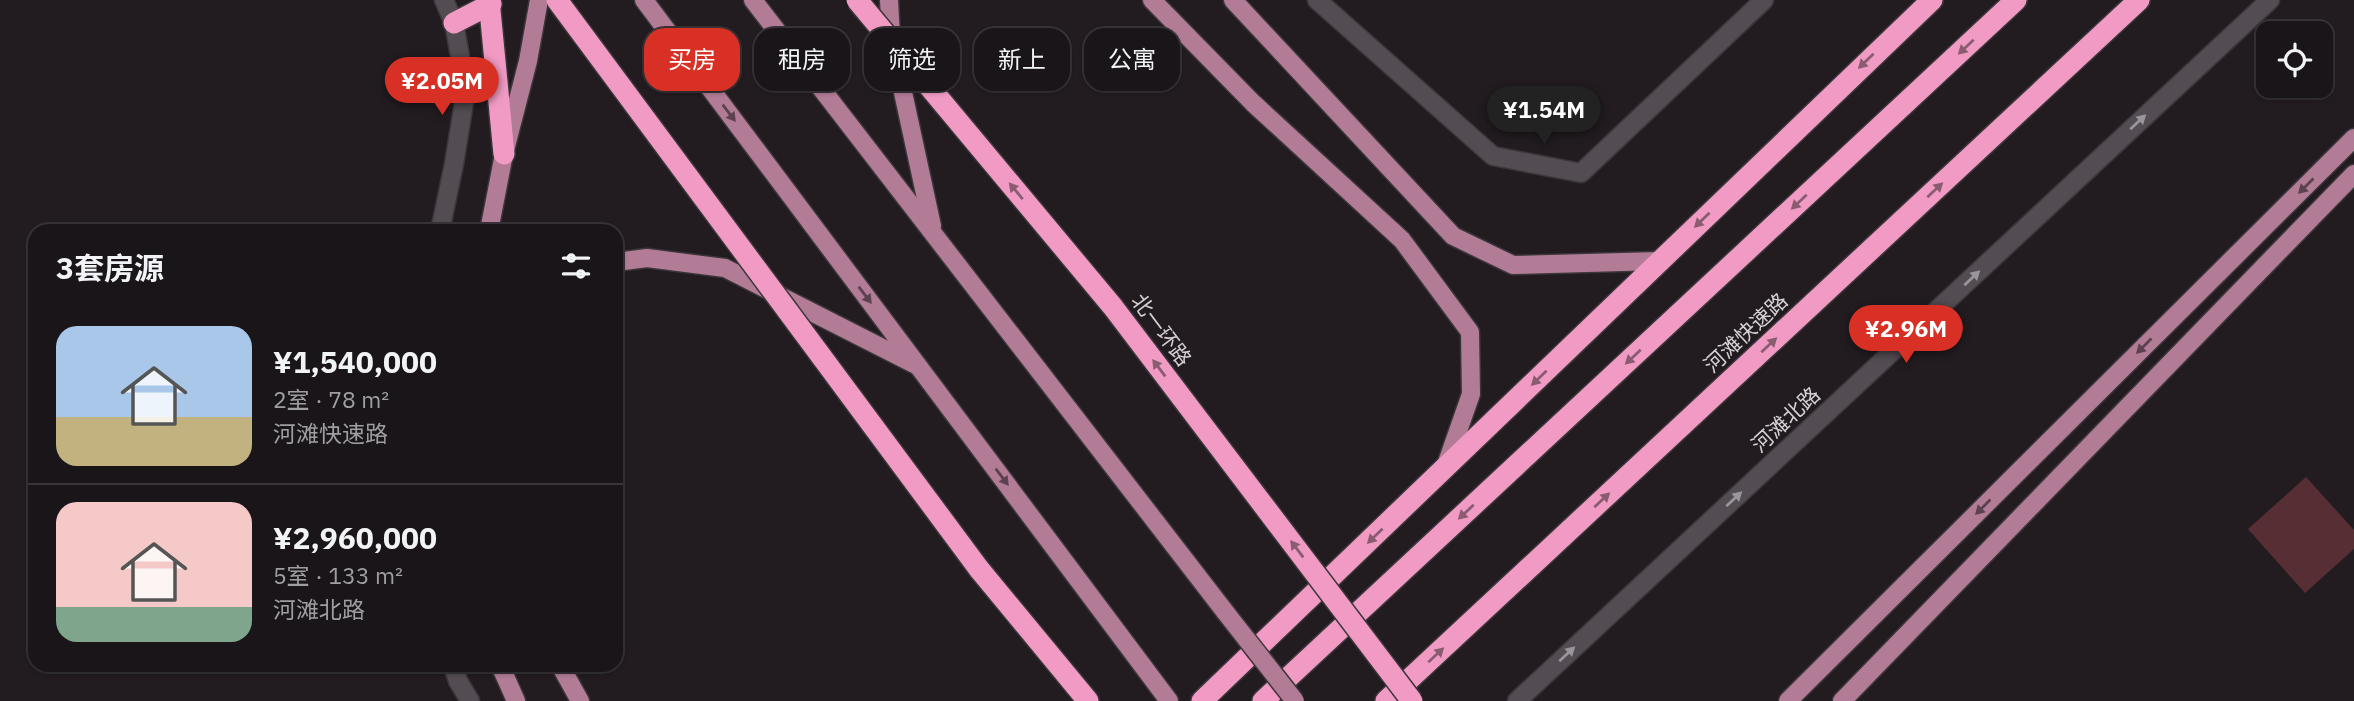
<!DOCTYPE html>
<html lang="zh">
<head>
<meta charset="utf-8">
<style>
  :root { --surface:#1a1519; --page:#272226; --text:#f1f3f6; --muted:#9f9fa2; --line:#383438; --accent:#d93025 }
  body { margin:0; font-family:"IBM Plex Sans","Noto Sans SC",sans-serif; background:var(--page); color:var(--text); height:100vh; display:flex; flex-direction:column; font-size:26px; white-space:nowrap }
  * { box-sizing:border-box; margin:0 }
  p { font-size:23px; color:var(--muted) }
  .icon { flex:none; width:38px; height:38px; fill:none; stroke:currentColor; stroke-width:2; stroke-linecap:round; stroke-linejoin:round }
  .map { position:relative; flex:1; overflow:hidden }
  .details { position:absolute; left:28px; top:224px; width:595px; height:448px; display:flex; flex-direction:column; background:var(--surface); border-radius:21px; box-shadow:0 2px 5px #0004,0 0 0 2px var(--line) }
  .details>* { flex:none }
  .hud { position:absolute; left:644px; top:28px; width:665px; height:63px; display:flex; gap:14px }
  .tools { position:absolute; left:2256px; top:21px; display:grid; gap:14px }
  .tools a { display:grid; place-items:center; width:77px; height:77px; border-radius:14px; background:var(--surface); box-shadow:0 2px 5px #0004,0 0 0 2px var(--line); font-size:35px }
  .price { position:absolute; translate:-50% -60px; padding:0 16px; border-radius:24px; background:var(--accent); color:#fff; font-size:23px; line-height:46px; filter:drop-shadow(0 2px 4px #0008) }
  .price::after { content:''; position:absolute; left:50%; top:42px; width:21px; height:16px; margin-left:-10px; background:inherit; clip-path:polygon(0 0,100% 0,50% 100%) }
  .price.selected { background:#222; color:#fff }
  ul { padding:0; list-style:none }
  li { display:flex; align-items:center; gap:21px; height:175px; padding:0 28px }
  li+li { border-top:2px solid var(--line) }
  li span { display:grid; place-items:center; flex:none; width:196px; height:140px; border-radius:21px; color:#555 }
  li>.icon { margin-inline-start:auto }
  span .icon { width:84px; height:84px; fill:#fffc; stroke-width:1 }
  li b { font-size:30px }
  h2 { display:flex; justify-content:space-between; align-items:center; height:84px; padding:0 28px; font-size:30px }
  .tag { padding:0 24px; border-radius:21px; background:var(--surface); box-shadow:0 2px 5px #0004,0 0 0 2px var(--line); font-size:24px; line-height:63px }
  .tag.selected { background:var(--accent); color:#fff }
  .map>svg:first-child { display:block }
</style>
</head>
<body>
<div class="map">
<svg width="2354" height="701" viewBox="0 0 2354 701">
  <rect width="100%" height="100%" fill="#221c21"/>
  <polygon fill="#582e35" points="2306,477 2354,530 2354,549 2305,593 2248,529"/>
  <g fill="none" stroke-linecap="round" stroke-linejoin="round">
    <defs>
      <g id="secondary">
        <polyline points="1317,0 1493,156 1581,173 1764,0"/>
        <polyline points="440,231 454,164 466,90 454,23 444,0"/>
        <polyline points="453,665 458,681 470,701"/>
        <polyline points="1517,701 2270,0"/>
      </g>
      <g id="primary">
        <polyline points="644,0 1169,701"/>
        <polyline points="753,0 1226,613"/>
        <polyline points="889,0 891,37 932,226"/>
        <polyline points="1152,0 1253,103 1402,240 1470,332 1471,394 1445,468"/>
        <polyline points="1233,0 1453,236 1513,265 1659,261"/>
        <polyline points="489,231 504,154 528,61 539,0"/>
        <polyline points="616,262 647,258 725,268 914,364"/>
        <polyline points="500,665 516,701"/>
        <polyline points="560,665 580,701"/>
        <polyline points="1788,701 2354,138"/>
        <polyline points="1842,701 2354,174"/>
      </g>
      <g id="highway">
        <polyline points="489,0 504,154"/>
        <polyline points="454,23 491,4"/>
        <polyline points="979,569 1088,701"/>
        <polyline points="1202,701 1932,0"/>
        <polyline points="1263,701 2016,0"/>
        <polyline points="1386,701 2139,0"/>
      </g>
    </defs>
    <use href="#secondary" stroke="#3b363a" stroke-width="21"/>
    <use href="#primary" stroke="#3b363a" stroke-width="21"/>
    <use href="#highway" stroke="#3b363a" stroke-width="24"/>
    <use href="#secondary" stroke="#534c52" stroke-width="18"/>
    <use href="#primary" stroke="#b27b96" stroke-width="18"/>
    <use href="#highway" stroke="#f19bc4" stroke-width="21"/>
    <defs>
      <polyline id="primary-bridge" points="1226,613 1295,701"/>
      <g id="highway-bridge">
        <polyline points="557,0 979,569"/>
        <polyline points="857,0 1113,307 1412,701"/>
      </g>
    </defs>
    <use href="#primary-bridge" stroke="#3b363a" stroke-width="21" stroke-linecap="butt"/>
    <use href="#highway-bridge" stroke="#3b363a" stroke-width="24" stroke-linecap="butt"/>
    <use href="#primary-bridge" stroke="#b27b96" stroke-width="18"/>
    <use href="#highway-bridge" stroke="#f19bc4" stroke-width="21"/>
  </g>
  <defs><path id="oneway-solid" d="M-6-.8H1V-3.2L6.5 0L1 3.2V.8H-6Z" transform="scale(1.75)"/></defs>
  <g fill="#8a5c72">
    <use href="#oneway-solid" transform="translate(1966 47) rotate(137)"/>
    <use href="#oneway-solid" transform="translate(1866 61) rotate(136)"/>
    <use href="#oneway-solid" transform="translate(1935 190) rotate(-43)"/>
    <use href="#oneway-solid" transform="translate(1016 191) rotate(-130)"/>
    <use href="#oneway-solid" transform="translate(1799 202) rotate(137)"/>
    <use href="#oneway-solid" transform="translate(1702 220) rotate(136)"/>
    <use href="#oneway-solid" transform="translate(1769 345) rotate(-43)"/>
    <use href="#oneway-solid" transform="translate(1633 357) rotate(137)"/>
    <use href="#oneway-solid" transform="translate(1159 368) rotate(-127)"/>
    <use href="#oneway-solid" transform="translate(1539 378) rotate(136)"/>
    <use href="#oneway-solid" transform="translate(1602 500) rotate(-43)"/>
    <use href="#oneway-solid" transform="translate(1466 512) rotate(137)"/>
    <use href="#oneway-solid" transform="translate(1375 536) rotate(136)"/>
    <use href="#oneway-solid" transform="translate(1297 549) rotate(-127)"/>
    <use href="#oneway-solid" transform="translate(1436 655) rotate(-43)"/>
  </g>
  <g fill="#5c4250">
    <use href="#oneway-solid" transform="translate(729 113) rotate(53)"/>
    <use href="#oneway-solid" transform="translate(2306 186) rotate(135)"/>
    <use href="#oneway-solid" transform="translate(865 295) rotate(53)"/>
    <use href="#oneway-solid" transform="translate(2144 346) rotate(135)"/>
    <use href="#oneway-solid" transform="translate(1002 477) rotate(53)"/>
    <use href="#oneway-solid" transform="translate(1983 507) rotate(135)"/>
  </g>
  <g fill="#9a959a">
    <use href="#oneway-solid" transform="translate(2138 122) rotate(-43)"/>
    <use href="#oneway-solid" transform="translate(1972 278) rotate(-43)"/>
    <use href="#oneway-solid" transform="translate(1734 499) rotate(-43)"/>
    <use href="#oneway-solid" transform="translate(1567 654) rotate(-43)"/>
  </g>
  <g text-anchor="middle" stroke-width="5" stroke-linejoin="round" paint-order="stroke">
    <g font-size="21" fill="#d4d0d4" stroke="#221c21">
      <text transform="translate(1161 330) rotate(53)" y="7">北一环路</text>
      <text transform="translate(1746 333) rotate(-43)" y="7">河滩快速路</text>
      <text transform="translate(1786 420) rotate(-43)" y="7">河滩北路</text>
    </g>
  </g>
</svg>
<div class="tools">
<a><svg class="icon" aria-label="locate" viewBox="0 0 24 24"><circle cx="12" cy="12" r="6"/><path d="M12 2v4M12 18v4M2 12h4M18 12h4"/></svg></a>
</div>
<b class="price" style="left:442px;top:117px">¥2.05M</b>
<b class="price selected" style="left:1544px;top:146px">¥1.54M</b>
<b class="price" style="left:1906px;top:365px">¥2.96M</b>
<div class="hud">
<a class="tag selected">买房</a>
<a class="tag">租房</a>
<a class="tag">筛选</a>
<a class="tag">新上</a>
<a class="tag">公寓</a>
</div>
<section class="details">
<h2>3套房源<svg class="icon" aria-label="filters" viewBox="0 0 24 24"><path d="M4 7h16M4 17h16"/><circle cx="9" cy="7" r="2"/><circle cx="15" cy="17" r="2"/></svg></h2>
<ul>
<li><span style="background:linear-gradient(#a9c7e8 65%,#c2b280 0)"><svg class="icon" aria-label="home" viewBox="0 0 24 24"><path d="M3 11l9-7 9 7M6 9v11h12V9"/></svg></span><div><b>¥1,540,000</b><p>2室 · 78 m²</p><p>河滩快速路</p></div></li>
<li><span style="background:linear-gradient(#f6c9c9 75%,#7fa58c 0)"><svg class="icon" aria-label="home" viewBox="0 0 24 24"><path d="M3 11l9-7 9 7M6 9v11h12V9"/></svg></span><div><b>¥2,960,000</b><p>5室 · 133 m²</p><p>河滩北路</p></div></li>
</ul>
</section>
</div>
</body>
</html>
